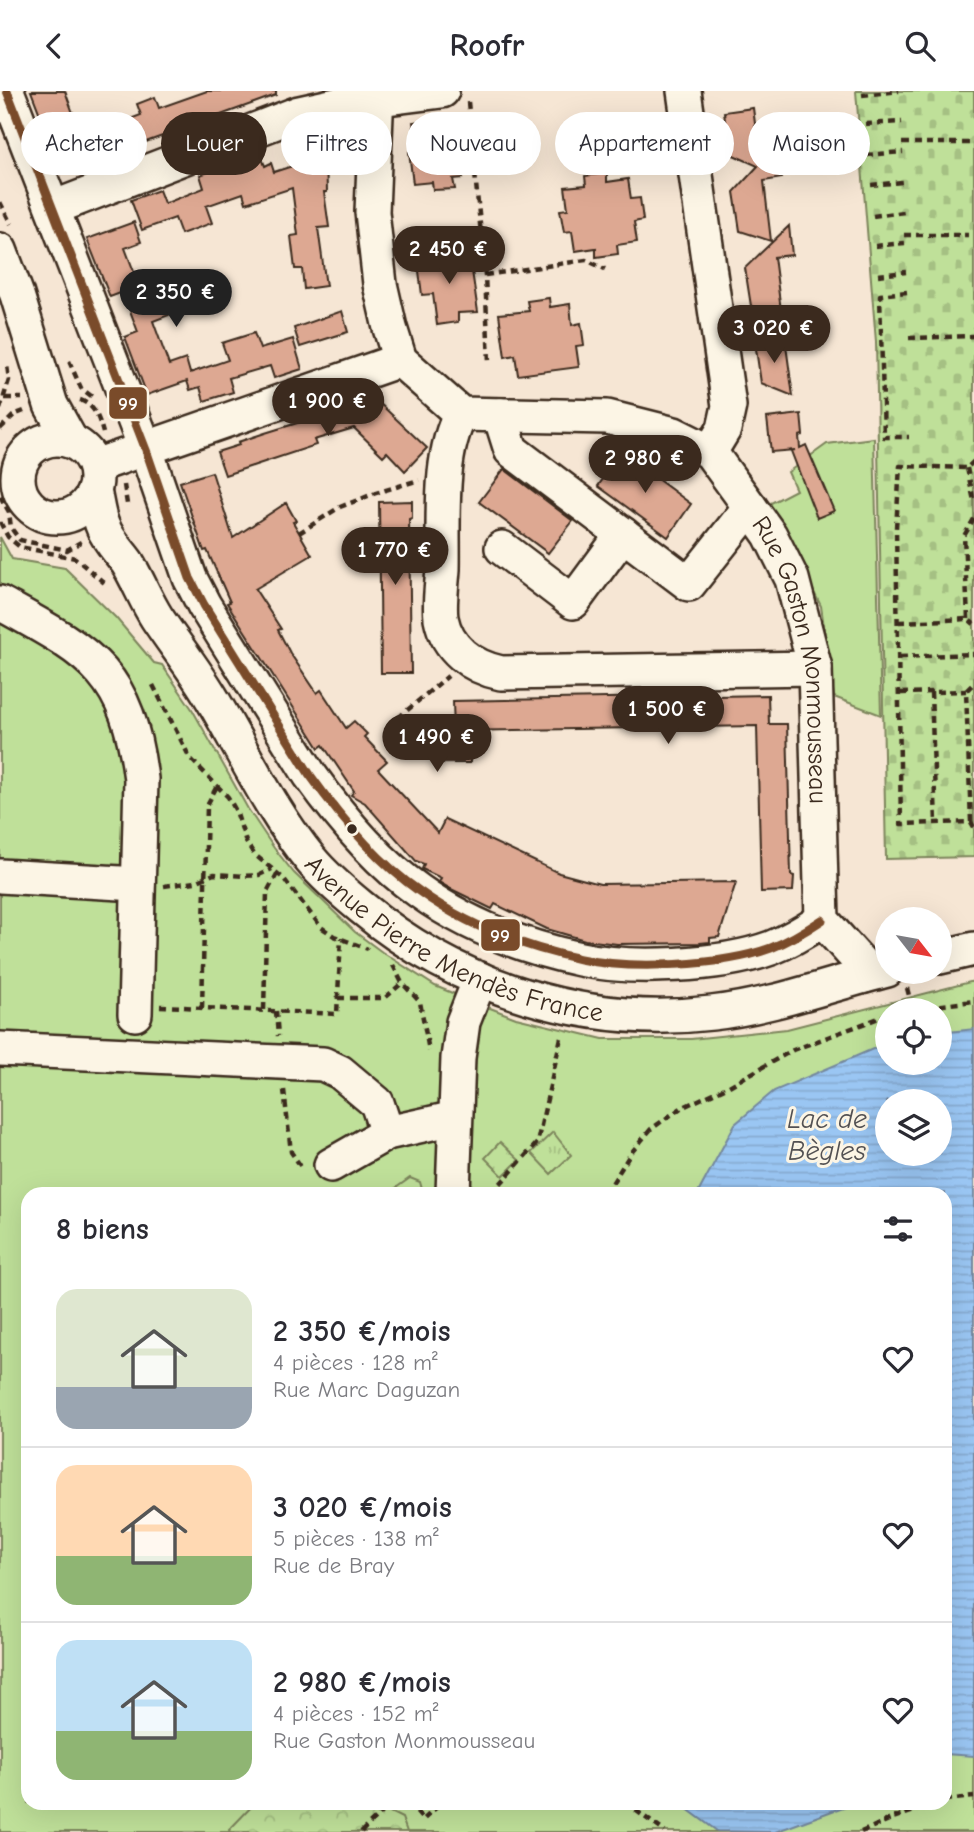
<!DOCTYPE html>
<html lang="fr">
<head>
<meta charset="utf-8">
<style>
  :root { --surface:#fff; --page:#f2f2f3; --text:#2b2b33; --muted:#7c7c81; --line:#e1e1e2; --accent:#3b2a1e }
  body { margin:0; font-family:"Comic Neue",sans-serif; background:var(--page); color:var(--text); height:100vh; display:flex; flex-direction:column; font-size:26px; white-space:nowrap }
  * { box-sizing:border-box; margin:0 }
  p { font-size:23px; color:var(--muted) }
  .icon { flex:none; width:38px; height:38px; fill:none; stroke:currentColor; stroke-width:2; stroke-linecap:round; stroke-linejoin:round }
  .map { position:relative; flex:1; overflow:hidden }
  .side { position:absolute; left:21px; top:1096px; width:931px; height:623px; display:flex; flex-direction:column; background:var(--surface); border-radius:21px; box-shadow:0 7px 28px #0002 }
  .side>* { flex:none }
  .guide { position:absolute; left:21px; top:21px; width:933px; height:63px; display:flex; gap:14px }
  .needle { width:46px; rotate:121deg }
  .tools { position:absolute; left:875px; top:816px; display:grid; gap:14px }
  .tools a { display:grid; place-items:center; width:77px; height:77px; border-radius:50%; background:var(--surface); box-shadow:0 7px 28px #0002; font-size:35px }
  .price { position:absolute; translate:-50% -60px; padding:0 16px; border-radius:24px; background:var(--accent); color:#fff; font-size:23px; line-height:46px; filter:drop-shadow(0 2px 4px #0008) }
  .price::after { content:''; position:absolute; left:50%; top:42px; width:21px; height:16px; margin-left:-10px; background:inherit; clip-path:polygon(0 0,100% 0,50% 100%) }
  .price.active { background:#222; color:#fff }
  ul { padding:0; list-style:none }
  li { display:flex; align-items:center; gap:21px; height:175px; padding:0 35px }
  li+li { border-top:2px solid var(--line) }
  li span { display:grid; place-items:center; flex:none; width:196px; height:140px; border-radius:21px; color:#555 }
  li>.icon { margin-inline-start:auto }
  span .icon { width:84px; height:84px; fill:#fffc; stroke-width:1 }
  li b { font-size:30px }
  h2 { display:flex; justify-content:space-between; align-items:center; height:84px; padding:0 35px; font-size:30px }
  .chip { padding:0 24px; border-radius:32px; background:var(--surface); box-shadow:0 7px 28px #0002; font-size:24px; line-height:63px }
  .chip.active { background:var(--accent); color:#fff }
  header { display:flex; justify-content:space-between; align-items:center; height:91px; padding:0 35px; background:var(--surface); font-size:32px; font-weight:700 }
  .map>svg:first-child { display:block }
</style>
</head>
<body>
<header><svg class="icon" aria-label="back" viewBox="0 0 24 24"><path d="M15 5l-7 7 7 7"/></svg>Roofr<svg class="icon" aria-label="search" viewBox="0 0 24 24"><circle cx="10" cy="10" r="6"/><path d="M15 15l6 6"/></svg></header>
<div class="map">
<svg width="974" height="1741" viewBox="0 0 974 1741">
  <defs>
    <pattern id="forest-crowns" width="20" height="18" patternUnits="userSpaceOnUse" patternTransform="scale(1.75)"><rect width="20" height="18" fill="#bfe099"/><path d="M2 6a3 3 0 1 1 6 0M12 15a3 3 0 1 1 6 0" fill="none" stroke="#a5c083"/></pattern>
    <pattern id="cemetery-stones" width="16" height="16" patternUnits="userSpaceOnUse" patternTransform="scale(1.75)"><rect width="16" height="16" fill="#bfe099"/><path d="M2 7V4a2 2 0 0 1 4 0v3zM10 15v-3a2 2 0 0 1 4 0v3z" fill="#a5c083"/></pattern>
    <pattern id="park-tufts" width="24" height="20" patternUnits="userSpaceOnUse" patternTransform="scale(1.75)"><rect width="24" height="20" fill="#bfe099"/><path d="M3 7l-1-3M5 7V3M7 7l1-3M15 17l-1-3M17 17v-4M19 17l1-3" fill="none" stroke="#a5c083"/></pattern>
    <pattern id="water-rules" width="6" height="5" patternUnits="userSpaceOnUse" patternTransform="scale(1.75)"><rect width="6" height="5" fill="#9ac6f3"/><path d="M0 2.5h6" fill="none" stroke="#86aad0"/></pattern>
  </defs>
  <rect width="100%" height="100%" fill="#f6e6d4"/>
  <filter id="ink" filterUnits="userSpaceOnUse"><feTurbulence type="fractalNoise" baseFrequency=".0143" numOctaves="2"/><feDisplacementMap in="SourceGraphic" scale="14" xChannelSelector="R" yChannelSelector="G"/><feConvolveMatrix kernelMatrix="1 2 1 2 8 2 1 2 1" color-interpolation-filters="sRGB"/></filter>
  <g filter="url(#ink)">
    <g fill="#bfe099" stroke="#7d855c" stroke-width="2" fill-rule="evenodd">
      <polygon points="874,347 881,624 834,606 821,515 769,413 796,399 788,381 827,353"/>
      <path d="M 0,446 L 12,468 L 65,477 L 116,527 L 154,572 L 162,574 L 192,618 L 248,718 L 274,757 L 294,782 L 355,841 L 382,861 L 435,895 L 472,910 L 516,927 L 603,948 L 691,948 L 787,938 L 974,890 L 974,1741 L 0,1741 ZM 887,919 L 940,919 L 940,971 L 887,971 ZM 887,1010 L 940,1010 L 940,1062 L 887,1062 ZM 28,1102 L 945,1102 L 945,1712 L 28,1712 Z"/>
    </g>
    <polygon fill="url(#forest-crowns)" stroke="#7d855c" stroke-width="2" points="255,1712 372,1712 402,1727 407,1741 230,1741 229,1739"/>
    <polygon fill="url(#cemetery-stones)" stroke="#7d855c" stroke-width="2" points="856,0 974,0 974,766 886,768 876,251"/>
    <g fill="url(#park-tufts)" stroke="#7d855c" stroke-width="2">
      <polygon points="553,1041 571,1064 551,1083 531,1062"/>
      <polygon points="500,1051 519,1069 503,1085 485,1067"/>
      <polygon points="410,1087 420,1091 423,1102 372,1102 375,1097 393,1099"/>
    </g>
    <g fill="url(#water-rules)" stroke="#74889e" stroke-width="2" fill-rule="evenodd">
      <path d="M 974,938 L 974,1665 L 945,1663 L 945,1102 L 698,1102 L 735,1033 L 774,1000 L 887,952 L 887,971 L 940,971 L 940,942 ZM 887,1010 L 940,1010 L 940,1062 L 887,1062 Z"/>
      <polygon points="679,1712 854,1712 775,1741 717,1740"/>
    </g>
    <g fill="#dda892" stroke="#3b2a1e" stroke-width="2">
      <polygon points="31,0 65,0 83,50 58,60 50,37 46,39"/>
      <polygon points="207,0 276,0 276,4 110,64 101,39 141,24 137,13 155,6 159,17"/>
      <polygon points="753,17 760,71 766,65 780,63 782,87 764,90 771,150 740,140 737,120 734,101 758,75 729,62 724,21"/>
      <polygon points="436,28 436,37 456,33 463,87 453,88 455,98 433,99 432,91 413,93 409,61 418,60 413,31"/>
      <polygon points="260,62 265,75 271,72 274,81 326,64 327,101 324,101 329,136 318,137 326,195 304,198 302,178 295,178 291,145 298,144 292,97 246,112 243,102 206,115 212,132 181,143 175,127 142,139 131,109 159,99 164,112 169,111 204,97 200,84"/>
      <polygon points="607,82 607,91 628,88 631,108 640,107 643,129 634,131 637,151 617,154 618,163 596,166 596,157 575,160 572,140 564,141 560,119 568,118 565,96 586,94 585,85"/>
      <polygon points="134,131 141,151 125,157 141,199 157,193 169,224 153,230 169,274 186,268 190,282 228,269 222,252 254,242 260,258 293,248 302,278 274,287 270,275 229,287 233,301 204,310 200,296 190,299 187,290 147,304 125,246 138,241 123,201 110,206 87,148"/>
      <polygon points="789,135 792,164 774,166 782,227 751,215 745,177"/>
      <polygon points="460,158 461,167 470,166 478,221 458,222 458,231 437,234 433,203 422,204 418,172 439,170 437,161"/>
      <polygon points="549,207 550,216 570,213 572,234 581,232 584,254 576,255 579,276 518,284 515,264 505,266 499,223 529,220 527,210"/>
      <polygon points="342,220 348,241 300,256 294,237"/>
      <polygon points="785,247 788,269 793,305 761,292 755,251"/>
      <polygon points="375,308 427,357 405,380 387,361 383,365 354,337 314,349 316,354 225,384 217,361 239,354 238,351 265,342"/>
      <polygon points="801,323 803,344 799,345 800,357 806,354 834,420 817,427 791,360 795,359 771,361 767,327"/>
      <polygon points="622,362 691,413 668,446 598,395"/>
      <polygon points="504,378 573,430 548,462 479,411"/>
      <polygon points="212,381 233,447 286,412 296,430 293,431 312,464 255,498 281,538 278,539 290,562 317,602 321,599 346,637 354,630 367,643 364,646 387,670 378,678 438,742 445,728 559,782 600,793 736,791 719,846 710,847 710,851 700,852 617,853 585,849 547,838 495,813 492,818 451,798 439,791 441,787 422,778 424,773 416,770 365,712 351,704 354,700 323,654 319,657 227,512 230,511 207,459 204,460 180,391"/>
      <polygon points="412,410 412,427 409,428 411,582 381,582 379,411"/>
      <polygon points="768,604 769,633 787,633 791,784 794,785 793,800 761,801 757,635 454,640 453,610"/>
      <polygon points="440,643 470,643 470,672 441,672"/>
    </g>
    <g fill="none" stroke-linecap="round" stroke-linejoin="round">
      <defs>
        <g id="minor">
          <path d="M 7,0 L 146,359 L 190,487 L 204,514 L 310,684 C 340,726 376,770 419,800 C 466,834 524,856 580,868 C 631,879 722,875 771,857 C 789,850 807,839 822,829"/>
          <path id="s1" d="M 377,0 L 372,121 L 380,193 L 390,237 L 400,269 L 461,323 L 607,326 L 674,343 L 710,361 L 750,416 L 770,444 L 792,488 L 815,577 L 822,829 L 860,871 L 864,885"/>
          <polyline points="684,0 729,315 724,338 710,361"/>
          <polyline points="53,117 299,22 340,13 442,0"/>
          <polyline points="0,159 17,204 51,314 71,350"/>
          <path d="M 461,323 C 438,364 444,432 443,478 C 442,493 439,512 441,527 C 447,558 472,576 501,582 L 815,577"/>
          <polyline points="500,324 511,359 689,493 750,416"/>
          <circle cx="57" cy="387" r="39"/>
          <polyline points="95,375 400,269"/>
          <path id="s2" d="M 94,400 C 97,412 98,425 103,436 C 108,449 119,460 127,471 C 138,489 146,510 157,527 C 175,554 195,579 211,606 C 244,661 270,719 311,769 C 325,786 344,802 361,816 C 458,897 587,937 712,922 C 773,915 828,894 887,879"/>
          <polyline points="502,457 573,511 623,443"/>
          <path d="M 0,512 C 90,562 127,578 141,688 L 135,923"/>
          <polyline points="0,785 138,793"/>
          <polyline points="940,866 974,858"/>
          <polyline points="0,958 323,973 340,981 377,1012 387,1042"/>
          <polyline points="331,1074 387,1042 455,1027"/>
          <polyline points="453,1102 458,967 463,931 480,888"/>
        </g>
      </defs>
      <use href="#minor" stroke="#3b2a1e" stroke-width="38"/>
      <g stroke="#3b2a1e" stroke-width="4.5" stroke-dasharray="7 5" stroke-linecap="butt">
        <polyline points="862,4 899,0"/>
        <polyline points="468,11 485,184 489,271"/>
        <polyline points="865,33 902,31"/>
        <polyline points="902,52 974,52"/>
        <polyline points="866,64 903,61"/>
        <polyline points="871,94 903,91"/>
        <polyline points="0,111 11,133"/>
        <polyline points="873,125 904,121"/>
        <polyline points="904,144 968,144"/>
        <polyline points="875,155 905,152"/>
        <polyline points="485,184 586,169 605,178"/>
        <polyline points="878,184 906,181"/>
        <polyline points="907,201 880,204 884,346 909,346"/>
        <polyline points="909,247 974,245"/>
        <polyline points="69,270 81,297 95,308"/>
        <polyline points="5,307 22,307"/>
        <path d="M 80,309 C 95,314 99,328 103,342"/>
        <polyline points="0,318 9,289 7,274"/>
        <polyline points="0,338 14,324 24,320"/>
        <polyline points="974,370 967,377 900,375 896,437 901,733 971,731 974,736"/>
        <polyline points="967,377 974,410"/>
        <polyline points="124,394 127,413"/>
        <polyline points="0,405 9,421 11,437 20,449 67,459 81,451"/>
        <polyline points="0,431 8,446 20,456 75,467 108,495"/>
        <polyline points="299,442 340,416 376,402 419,389"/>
        <polyline points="968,528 964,445 974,428"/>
        <polyline points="899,531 968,528 974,533"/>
        <polyline points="900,566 974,563"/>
        <polyline points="153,594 190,667 228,706 236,720 246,751 254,763 284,788 321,836 334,845 368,858"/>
        <polyline points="931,601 936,732"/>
        <polyline points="901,602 966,600"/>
        <polyline points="398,627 448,585"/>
        <polyline points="971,731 966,600 974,592"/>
        <polyline points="164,795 195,791 214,783 244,785 259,784 272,778"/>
        <polyline points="393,874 402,892 420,911 429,960"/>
        <polyline points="907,897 912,916"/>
        <polyline points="338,907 385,907 402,892"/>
        <polyline points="160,915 337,923 341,847"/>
        <polyline points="202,917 207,714 217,695"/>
        <polyline points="264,919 267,801 277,783"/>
        <polyline points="904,919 974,910"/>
        <polyline points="276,920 278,945"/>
        <polyline points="284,999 291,1061 302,1077"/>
        <polyline points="492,1102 537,1052 562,942"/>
        <polyline points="606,1102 631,1062 651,1038 681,1017 729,995 793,959 887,924"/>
        <polyline points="945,1709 974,1706"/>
        <polyline points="409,1712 423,1729 441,1712"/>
        <polyline points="626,1712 665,1741"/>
        <polyline points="361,1741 391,1712"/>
        <polyline points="861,1741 893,1727 938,1712"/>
      </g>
      <use href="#minor" stroke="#fcf5e5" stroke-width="33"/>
      <defs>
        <path id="bus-1" d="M 7,0 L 146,359 L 190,487 L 204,514 L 310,684 C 340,726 376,770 419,800 C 466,834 524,856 580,868 C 631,879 722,875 771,857 C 789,850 807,839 822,829"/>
      </defs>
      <use href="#bus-1" stroke="#fcf5e5" stroke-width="14"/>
      <use href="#bus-1" stroke="#7a4b2a" stroke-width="9"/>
    </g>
  </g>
  <circle fill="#3b2a1e" stroke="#fcf5e5" stroke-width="2.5" cx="352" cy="738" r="6"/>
  <g text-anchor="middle" stroke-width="6" stroke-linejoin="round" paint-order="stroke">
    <g font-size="26" fill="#3b2a1e" stroke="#fcf5e5">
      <text dy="9" stroke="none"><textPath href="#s1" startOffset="840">Rue Gaston Monmousseau</textPath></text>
      <text dy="9" stroke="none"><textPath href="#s2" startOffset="598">Avenue Pierre Mendès France</textPath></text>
    </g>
    <g font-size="28" font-style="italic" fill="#535153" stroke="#fcf5e5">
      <text x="827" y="1037">Lac de<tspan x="827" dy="32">Bègles</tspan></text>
    </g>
  </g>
  <g stroke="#fcf5e5" stroke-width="2.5">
    <rect x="108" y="295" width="40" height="34" rx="7" fill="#7a4b2a"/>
    <rect x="480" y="827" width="41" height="34" rx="7" fill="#7a4b2a"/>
  </g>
  <g font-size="19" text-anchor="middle" font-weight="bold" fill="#fff">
    <text x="128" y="319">99</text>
    <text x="500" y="851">99</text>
  </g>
</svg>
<div class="tools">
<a><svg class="needle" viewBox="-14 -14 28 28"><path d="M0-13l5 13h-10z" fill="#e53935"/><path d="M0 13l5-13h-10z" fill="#7c7c81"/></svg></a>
<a><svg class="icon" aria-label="locate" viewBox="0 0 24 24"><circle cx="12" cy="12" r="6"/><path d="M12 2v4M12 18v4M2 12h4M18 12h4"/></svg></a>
<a><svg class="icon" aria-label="layers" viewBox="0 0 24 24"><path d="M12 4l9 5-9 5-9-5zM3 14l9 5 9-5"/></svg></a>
</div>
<b class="price" style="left:449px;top:195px">2 450 €</b>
<b class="price active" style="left:176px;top:238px">2 350 €</b>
<b class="price" style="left:774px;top:274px">3 020 €</b>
<b class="price" style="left:328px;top:347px">1 900 €</b>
<b class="price" style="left:645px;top:404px">2 980 €</b>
<b class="price" style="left:395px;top:496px">1 770 €</b>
<b class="price" style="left:668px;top:655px">1 500 €</b>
<b class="price" style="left:437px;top:683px">1 490 €</b>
<div class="guide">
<a class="chip">Acheter</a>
<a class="chip active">Louer</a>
<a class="chip">Filtres</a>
<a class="chip">Nouveau</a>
<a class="chip">Appartement</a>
<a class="chip">Maison</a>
</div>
<section class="side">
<h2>8 biens<svg class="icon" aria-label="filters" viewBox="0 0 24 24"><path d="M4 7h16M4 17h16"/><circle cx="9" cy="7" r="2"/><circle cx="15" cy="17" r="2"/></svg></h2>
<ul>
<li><span style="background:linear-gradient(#dfe7d0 70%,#9aa5b1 0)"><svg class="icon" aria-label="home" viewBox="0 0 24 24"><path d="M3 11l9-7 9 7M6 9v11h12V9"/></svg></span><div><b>2 350 €/mois</b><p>4 pièces · 128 m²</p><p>Rue Marc Daguzan</p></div><svg class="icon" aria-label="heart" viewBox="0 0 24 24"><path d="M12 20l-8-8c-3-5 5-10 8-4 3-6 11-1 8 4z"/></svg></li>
<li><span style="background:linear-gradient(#ffd9b3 65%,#8fb573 0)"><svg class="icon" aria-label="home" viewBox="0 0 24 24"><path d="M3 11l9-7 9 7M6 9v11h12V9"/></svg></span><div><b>3 020 €/mois</b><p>5 pièces · 138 m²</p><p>Rue de Bray</p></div><svg class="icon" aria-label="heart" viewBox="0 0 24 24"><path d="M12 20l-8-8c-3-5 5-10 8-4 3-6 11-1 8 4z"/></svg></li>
<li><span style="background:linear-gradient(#bfe0f5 65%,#8fb573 0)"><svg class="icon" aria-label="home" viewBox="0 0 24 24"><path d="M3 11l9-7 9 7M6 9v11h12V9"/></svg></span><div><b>2 980 €/mois</b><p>4 pièces · 152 m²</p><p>Rue Gaston Monmousseau</p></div><svg class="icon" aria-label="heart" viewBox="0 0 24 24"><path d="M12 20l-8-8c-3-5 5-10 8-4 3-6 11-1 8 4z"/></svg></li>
</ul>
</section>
</div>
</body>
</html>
